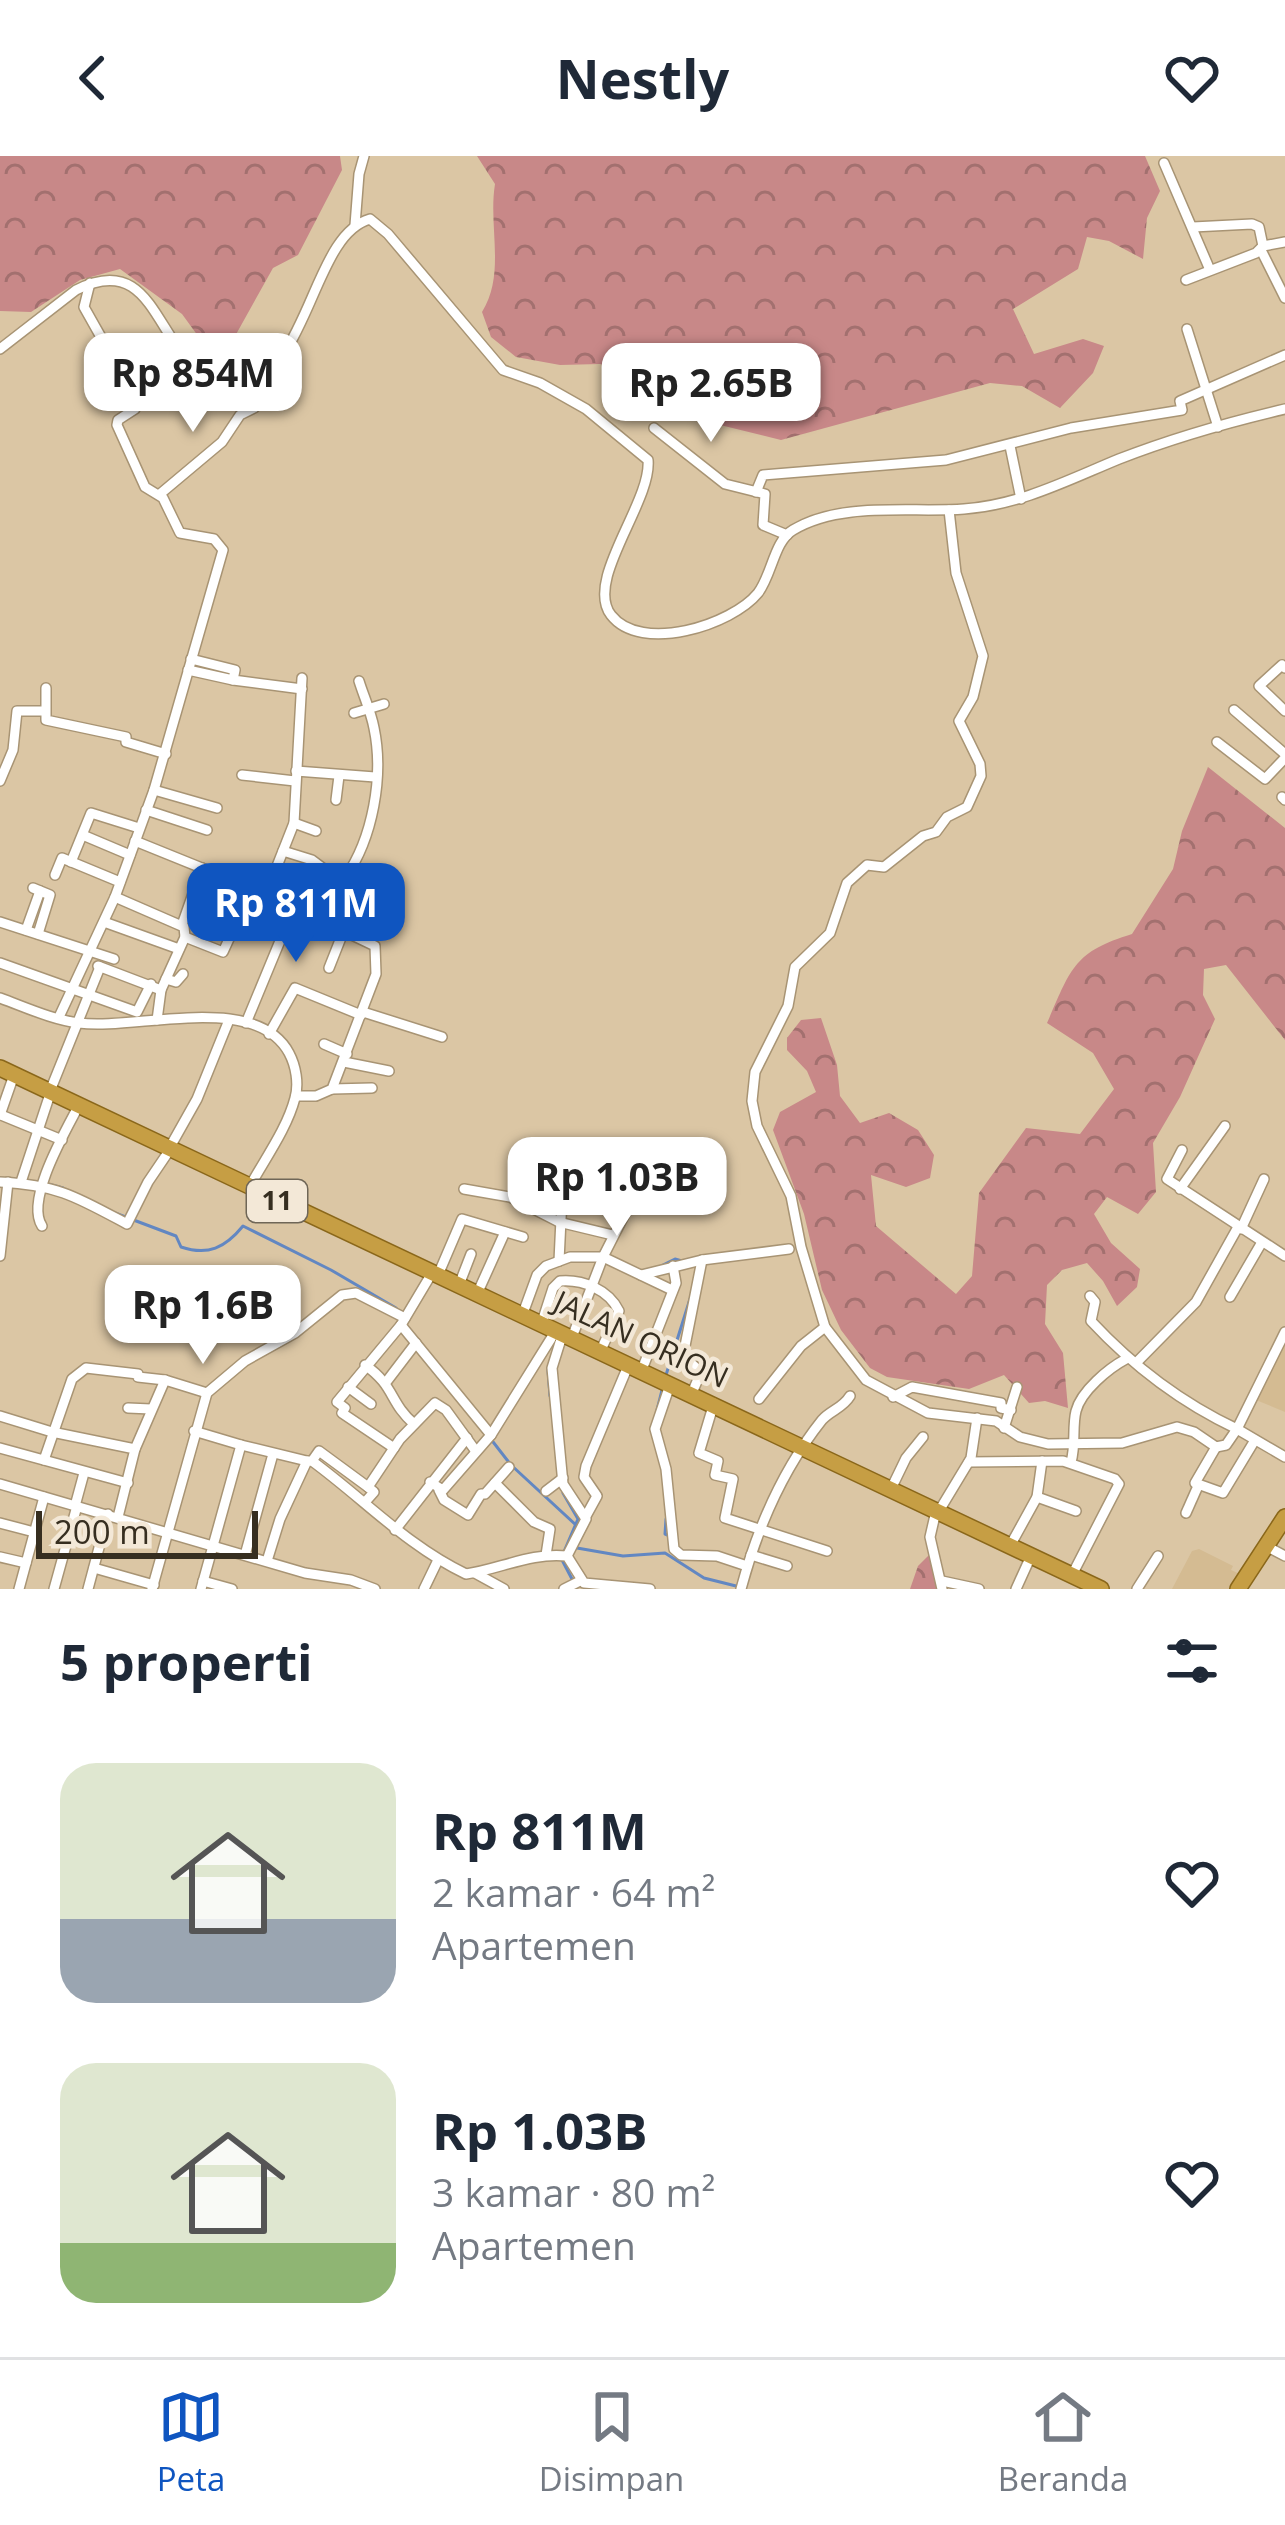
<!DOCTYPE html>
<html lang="id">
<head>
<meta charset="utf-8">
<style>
  :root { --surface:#fff; --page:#f6f6f7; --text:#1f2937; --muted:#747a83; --line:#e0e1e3; --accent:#0f55c0 }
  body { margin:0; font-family:"Open Sans",sans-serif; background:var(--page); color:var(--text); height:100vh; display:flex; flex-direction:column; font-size:45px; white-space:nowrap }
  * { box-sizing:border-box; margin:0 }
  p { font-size:39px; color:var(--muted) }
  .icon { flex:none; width:66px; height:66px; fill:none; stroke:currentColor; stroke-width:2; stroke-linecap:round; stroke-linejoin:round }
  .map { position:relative; height:1433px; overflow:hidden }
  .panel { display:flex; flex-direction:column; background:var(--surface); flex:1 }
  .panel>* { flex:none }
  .scale { position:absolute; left:36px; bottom:30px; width:222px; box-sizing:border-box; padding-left:12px; border:6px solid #362e20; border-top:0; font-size:33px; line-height:42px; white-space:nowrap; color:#362e20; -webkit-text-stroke:9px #f3e8d7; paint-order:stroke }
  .price { position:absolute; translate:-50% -102px; padding:0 27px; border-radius:24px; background:#fff; color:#222; font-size:39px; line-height:78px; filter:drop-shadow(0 3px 6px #0008) }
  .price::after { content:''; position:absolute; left:50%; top:72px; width:36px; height:27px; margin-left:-18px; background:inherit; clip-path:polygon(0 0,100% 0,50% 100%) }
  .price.active { background:var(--accent); color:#fff }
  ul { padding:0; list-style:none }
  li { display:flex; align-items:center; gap:36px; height:300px; padding:0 60px }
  li span { display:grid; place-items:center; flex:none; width:336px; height:240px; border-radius:36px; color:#555 }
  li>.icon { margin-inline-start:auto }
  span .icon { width:144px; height:144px; fill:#fffc; stroke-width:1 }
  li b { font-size:51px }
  h2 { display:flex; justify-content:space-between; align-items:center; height:144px; padding:0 60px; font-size:51px }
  header { display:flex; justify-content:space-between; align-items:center; height:156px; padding:0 60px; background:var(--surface); font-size:54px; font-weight:700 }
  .dock { display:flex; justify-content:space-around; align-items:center; height:168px; border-top:3px solid var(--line); background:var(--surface); font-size:33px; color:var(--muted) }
  .dock a { display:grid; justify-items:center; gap:6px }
  .dock .active { color:var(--accent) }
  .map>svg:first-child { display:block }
</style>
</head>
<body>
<header><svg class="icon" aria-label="back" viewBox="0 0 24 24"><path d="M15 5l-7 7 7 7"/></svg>Nestly<svg class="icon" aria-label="heart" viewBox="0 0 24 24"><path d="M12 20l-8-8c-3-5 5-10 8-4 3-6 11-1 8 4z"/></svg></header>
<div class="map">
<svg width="1285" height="1433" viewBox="0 0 1285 1433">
  <defs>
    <pattern id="forest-crowns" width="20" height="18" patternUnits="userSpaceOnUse" patternTransform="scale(3)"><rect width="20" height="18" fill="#c88888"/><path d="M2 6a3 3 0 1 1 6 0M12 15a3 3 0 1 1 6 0" fill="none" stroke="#a3706f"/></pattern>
  </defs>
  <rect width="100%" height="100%" fill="#dbc6a4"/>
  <g fill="#d4bb92">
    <polygon points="1285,1187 1285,1256 1256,1244"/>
    <polygon points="1199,1393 1233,1410 1231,1414 1242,1419 1233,1433 1172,1433 1192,1395"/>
  </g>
  <g fill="url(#forest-crowns)">
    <polygon points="0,0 340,0 342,14 298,99 273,112 229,191 206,191 182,158 120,113 80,124 31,156 0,155"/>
    <path d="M 477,0 L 1145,0 L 1160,35 L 1147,62 L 1143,103 L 1109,85 L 1087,81 L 1078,113 L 1013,153 L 1034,198 L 1083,183 L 1104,190 L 1093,217 L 1060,252 L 1022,230 L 990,227 L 781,284 L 716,268 L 671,244 L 645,220 L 600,208 L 560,209 L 516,201 L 491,181 L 482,156 C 506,118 488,70 495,28 Z"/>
    <path d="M 1208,611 L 1285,672 L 1285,884 L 1226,809 L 1204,813 L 1203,839 L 1215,863 L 1180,941 L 1153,987 L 1156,1036 L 1138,1058 L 1107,1041 L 1094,1058 L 1111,1087 L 1140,1113 L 1137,1131 L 1117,1150 L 1103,1125 L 1087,1107 L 1062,1114 L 1047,1129 L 1045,1168 L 1063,1197 L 1068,1252 L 1045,1245 L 1029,1247 L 1004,1219 L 969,1233 L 887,1221 L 870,1212 L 841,1174 L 822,1134 L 804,1058 L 773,974 L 780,956 L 816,936 L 807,915 L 787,894 L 787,882 L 801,864 L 821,862 L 837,909 L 840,940 L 860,967 L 889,957 L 918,974 L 934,999 L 930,1022 L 906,1031 L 871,1019 L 876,1070 L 956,1138 L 972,1120 L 979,1037 L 1026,972 L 1080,978 L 1114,933 L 1093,897 L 1047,867 C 1071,813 1073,796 1132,778 L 1173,713 L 1182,675 Z"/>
    <polygon points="929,1399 937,1433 910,1433 918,1410"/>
  </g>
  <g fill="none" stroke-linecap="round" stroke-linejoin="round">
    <g stroke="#6287c2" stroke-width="3">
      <polyline points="44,1027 63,1032"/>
      <path d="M 115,1057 L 176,1080 L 181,1091 C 208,1100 225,1092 243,1070 L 331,1114 L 396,1152"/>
      <polyline points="663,1109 675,1103 682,1105"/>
      <polyline points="548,1214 550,1240"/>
      <polyline points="666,1219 690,1143"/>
      <polyline points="657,1254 662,1234"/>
      <polyline points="490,1282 511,1309 576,1369"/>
      <polyline points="666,1363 665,1378 670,1380"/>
      <polyline points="577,1392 623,1400 665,1397 704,1422 736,1430"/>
      <polyline points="563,1398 578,1363 563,1337"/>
      <polyline points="561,1402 573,1425"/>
    </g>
    <defs>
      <g id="minor">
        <polyline points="1164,7 1210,114"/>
        <polyline points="355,69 359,18 364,0"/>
        <polyline points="1263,90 1285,86"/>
        <polyline points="1261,94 1285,142"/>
        <polyline points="1186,124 1256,97 1263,90 1259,71 1252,68 1193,71"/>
        <polyline points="1187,173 1218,271"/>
        <path d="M 0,193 L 76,134 C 141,101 152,160 184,200 C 198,217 221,228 241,235 C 311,209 313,79 370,63 L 388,78 L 503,214 L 540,227 L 586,253 L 648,304 C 652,346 584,424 611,459 C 641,498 732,469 758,437 C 772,419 774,385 793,374 C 841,345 911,357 964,353 C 1020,349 1068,324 1119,303 C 1173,282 1229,266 1285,253"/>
        <polyline points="654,272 725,328 765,338 763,369 787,379"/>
        <polyline points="1010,290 1021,343"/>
        <polyline points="756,336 763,319 946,304 1071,272 1182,254 1180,245 1285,199"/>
        <polyline points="160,338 222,286 240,259 254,252 265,239 261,226"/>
        <path d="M 949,354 L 956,417 L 983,500 L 973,541 L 959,565 L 980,608 L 981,620 L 967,651 L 947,661 L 936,676 L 923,680 L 884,711 L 867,709 L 847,727 L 830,777 L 795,811 L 788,850 L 755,916 L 752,945 L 757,970 L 791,1040 L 801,1091 L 825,1171 L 866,1224 L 928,1257 L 996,1265 L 1020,1281 L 1048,1288 L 1122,1287 L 1177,1271 L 1194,1276 L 1216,1291 L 1226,1289 L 1237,1273 C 1182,1247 1132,1209 1091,1165 L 1095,1146 L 1090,1140"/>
        <polyline points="191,503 235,514 233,524 302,533"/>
        <polyline points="1285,512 1282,509 1259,530 1285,555"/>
        <polyline points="188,514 233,524"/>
        <polyline points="46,532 46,564 126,581 126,586 166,598"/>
        <polyline points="1234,554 1285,598"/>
        <polyline points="354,557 384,548"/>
        <polyline points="1217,586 1265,623 1285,602"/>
        <polyline points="296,615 375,621"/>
        <polyline points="242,619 295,625"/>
        <polyline points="0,625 13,594 17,555 45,555"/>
        <polyline points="154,634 217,652"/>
        <polyline points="1282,641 1285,644"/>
        <polyline points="336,644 339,620"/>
        <polyline points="146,654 207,674"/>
        <polyline points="294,667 316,675"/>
        <polyline points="85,680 130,699"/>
        <polyline points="135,685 266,738 375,790 376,818 332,933 316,940 296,940"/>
        <polyline points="283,695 312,704 344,728"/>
        <polyline points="71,706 91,657 139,672"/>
        <polyline points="55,719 62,702 120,726"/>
        <polyline points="33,732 50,739 38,778"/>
        <polyline points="266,738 294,667 302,522"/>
        <polyline points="115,741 184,771 185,781 161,834"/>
        <polyline points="216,757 229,723"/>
        <polyline points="0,766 114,803"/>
        <polyline points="104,766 179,793"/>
        <polyline points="182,769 202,712"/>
        <path d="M 339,772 L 351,745 L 345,722 C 373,682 384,620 374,572 C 371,556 364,541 359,525"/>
        <polyline points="26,774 40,735"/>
        <polyline points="185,781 223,796 234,772 244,774 261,736"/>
        <polyline points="0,807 137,856 151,828"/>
        <polyline points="98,810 161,834 157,864"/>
        <polyline points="329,812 344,774"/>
        <polyline points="166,823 176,826 183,818"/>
        <path d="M 0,842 C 25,851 53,864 79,867 C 134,875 256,835 289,897 C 296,910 299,928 295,942 C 287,973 264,1004 249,1032"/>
        <polyline points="363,856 442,881"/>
        <polyline points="59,861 115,741 154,634 223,394 214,383 180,377 163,342 145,331 117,269 118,264 135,253 137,245 84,151 90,127"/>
        <polyline points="246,867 294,751"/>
        <polyline points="269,878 295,832 361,859"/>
        <polyline points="324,888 347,898"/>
        <polyline points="344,906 389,915"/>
        <polyline points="332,933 372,932"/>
        <polyline points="50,935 100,811"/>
        <polyline points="0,959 14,919"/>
        <polyline points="1,959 62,984"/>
        <polyline points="170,991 197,943 229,864"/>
        <polyline points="1182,994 1167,1023 1285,1100"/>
        <path d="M 0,1026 C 58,1029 77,1041 127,1068 L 148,1026 L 171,992"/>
        <polyline points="21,1026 51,935"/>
        <polyline points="464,1033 510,1041 559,1066 613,1079"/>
        <polyline points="1180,1033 1225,970"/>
        <path d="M 42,1070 C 25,1044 65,976 79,949"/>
        <polyline points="1241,1073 1264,1023"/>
        <polyline points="0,1100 8,1026"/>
        <polyline points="559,1105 562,1042"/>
        <polyline points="438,1119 462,1063 523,1081"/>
        <polyline points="641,1119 702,1104 789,1093"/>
        <polyline points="459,1129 471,1098"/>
        <polyline points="477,1138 505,1076"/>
        <polyline points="1230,1141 1262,1086"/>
        <polyline points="522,1160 537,1119 546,1110 570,1101 603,1101 670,1133"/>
        <path d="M 542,1166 L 553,1132 L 560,1125 C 583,1123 609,1134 619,1155 L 600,1196"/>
        <polyline points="401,1169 491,1279"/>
        <polyline points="1285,1176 1237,1273 1285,1301"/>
        <polyline points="562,1180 552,1212 563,1328 586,1363 567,1400"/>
        <polyline points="571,1184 603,1101 631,1046"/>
        <polyline points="1137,1206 1196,1146 1238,1071"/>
        <path d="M 365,1209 C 395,1230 389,1246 414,1268"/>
        <polyline points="641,1216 676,1127 673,1110"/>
        <polyline points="387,1225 416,1187"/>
        <polyline points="670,1229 655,1273 666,1313 674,1393 681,1399 717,1400 747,1410"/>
        <polyline points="348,1231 371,1248"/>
        <polyline points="692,1237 701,1216 683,1200 702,1104"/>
        <polyline points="893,1241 912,1231 1001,1247 1001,1252 1011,1254"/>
        <polyline points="759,1243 801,1190 825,1171"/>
        <polyline points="714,1247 699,1297 718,1305 715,1319 733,1323 725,1362 827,1395"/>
        <polyline points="128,1252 151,1253"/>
        <polyline points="0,1260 52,1276 135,1293 118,1361"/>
        <polyline points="1004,1272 1017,1231"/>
        <polyline points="194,1275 241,1289 201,1433"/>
        <polyline points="241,1289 307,1305"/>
        <polyline points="1216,1291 1195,1327 1223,1337 1255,1284"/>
        <polyline points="0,1292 128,1327"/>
        <polyline points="394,1292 342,1257 345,1252 337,1246 401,1169 432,1117"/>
        <polyline points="135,1293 165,1224"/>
        <polyline points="44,1304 72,1223 86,1212 138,1218 138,1221 165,1224 207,1237"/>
        <path d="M 312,1305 C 364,1343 407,1390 466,1418 C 500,1413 532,1396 567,1400 L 584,1427 L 650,1433"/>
        <polyline points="969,1306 1063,1305 1115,1323 1119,1328 1072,1419"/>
        <path d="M 1071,1306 C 1076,1289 1072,1271 1076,1255 C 1081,1235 1109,1212 1126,1203"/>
        <polyline points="430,1326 443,1334 491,1279 555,1176"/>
        <polyline points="495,1327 534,1366 550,1373 546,1399"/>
        <polyline points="0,1328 305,1417 351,1424 375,1433"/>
        <polyline points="891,1333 906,1302 923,1281"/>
        <polyline points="439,1334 444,1344 468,1359 481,1338 485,1338 509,1311"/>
        <polyline points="546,1335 563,1322"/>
        <polyline points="1037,1341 1076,1355"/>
        <polyline points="366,1345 374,1336 368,1331 400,1283 435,1247 446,1254 475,1294"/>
        <polyline points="75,1350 84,1317"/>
        <polyline points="936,1355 930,1381 942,1433"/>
        <polyline points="939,1355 971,1302 977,1262"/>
        <polyline points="1186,1357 1198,1330"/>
        <polyline points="586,1360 597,1340 584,1321 586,1310 628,1210"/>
        <polyline points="0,1367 34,1376"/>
        <polyline points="395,1374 467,1282"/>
        <polyline points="1010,1390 1037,1341 1042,1305"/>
        <polyline points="1266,1390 1285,1400"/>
        <polyline points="245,1399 273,1298"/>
        <polyline points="751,1399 787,1410"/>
        <polyline points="0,1401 26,1407"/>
        <polyline points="267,1405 280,1363 307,1305 312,1305 319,1295 368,1331"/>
        <polyline points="94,1412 154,1429"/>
        <polyline points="475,1417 504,1433"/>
        <polyline points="203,1425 232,1433"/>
        <polyline points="942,1425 979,1433"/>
        <polyline points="19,1433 44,1341"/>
        <polyline points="54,1433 77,1350"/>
        <polyline points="88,1433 108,1358"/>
        <polyline points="152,1433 207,1237 245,1205 295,1177 342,1139 356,1137 405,1162"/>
        <polyline points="424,1433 438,1404"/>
        <polyline points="564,1433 580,1425"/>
        <path d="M 741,1433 C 757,1373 783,1313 822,1264 C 831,1254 843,1252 850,1240"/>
        <polyline points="1016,1433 1031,1400"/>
        <polyline points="1137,1433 1158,1400"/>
      </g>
      <g id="trunk">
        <polyline points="0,912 1101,1433"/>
        <polyline points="1238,1433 1285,1361"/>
      </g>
    </defs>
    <use href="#minor" stroke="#a89474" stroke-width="12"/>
    <use href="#trunk" stroke="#8a671a" stroke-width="18"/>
    <use href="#minor" stroke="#fff" stroke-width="9"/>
    <use href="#trunk" stroke="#c69e44" stroke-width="15"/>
  </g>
  <g text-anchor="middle" stroke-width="9" stroke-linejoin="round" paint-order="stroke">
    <rect fill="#f3e8d7" stroke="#6f6657" stroke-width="3" x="247" y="1024" width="60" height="42" rx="9"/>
    <g font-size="27" font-weight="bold" fill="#362e20">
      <text x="277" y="1054">11</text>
    </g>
    <g font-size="30" fill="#362e20" stroke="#f3e8d7">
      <text transform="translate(641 1184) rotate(25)" y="10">JALAN ORION</text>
    </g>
  </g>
</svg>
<div class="scale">200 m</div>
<b class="price" style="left:193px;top:279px">Rp 854M</b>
<b class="price" style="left:711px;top:289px">Rp 2.65B</b>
<b class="price active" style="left:296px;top:809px">Rp 811M</b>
<b class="price" style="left:617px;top:1083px">Rp 1.03B</b>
<b class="price" style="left:203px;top:1211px">Rp 1.6B</b>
</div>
<section class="panel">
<h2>5 properti<svg class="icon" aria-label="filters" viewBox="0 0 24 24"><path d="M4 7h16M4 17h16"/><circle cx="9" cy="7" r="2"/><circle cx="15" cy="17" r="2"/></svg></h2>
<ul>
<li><span style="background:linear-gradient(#dfe7d0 65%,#9aa5b1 0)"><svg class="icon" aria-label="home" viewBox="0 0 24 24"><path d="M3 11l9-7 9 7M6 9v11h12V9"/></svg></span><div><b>Rp 811M</b><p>2 kamar · 64 m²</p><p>Apartemen</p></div><svg class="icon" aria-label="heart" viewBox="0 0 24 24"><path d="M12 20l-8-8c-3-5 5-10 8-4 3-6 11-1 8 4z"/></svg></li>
<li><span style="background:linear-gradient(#dfe7d0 75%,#8fb573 0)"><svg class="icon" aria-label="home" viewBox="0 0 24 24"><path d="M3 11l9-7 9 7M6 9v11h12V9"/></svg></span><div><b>Rp 1.03B</b><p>3 kamar · 80 m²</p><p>Apartemen</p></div><svg class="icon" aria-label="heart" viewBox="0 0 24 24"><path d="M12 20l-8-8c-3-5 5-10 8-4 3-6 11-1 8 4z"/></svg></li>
</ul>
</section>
<nav class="dock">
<a class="active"><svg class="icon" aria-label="map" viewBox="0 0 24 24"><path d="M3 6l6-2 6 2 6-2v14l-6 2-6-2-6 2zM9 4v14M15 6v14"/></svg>Peta</a>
<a><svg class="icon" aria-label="saved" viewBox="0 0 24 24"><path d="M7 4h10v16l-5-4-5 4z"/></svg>Disimpan</a>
<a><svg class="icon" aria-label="home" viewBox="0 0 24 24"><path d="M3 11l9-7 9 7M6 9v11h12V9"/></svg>Beranda</a>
</nav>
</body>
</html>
